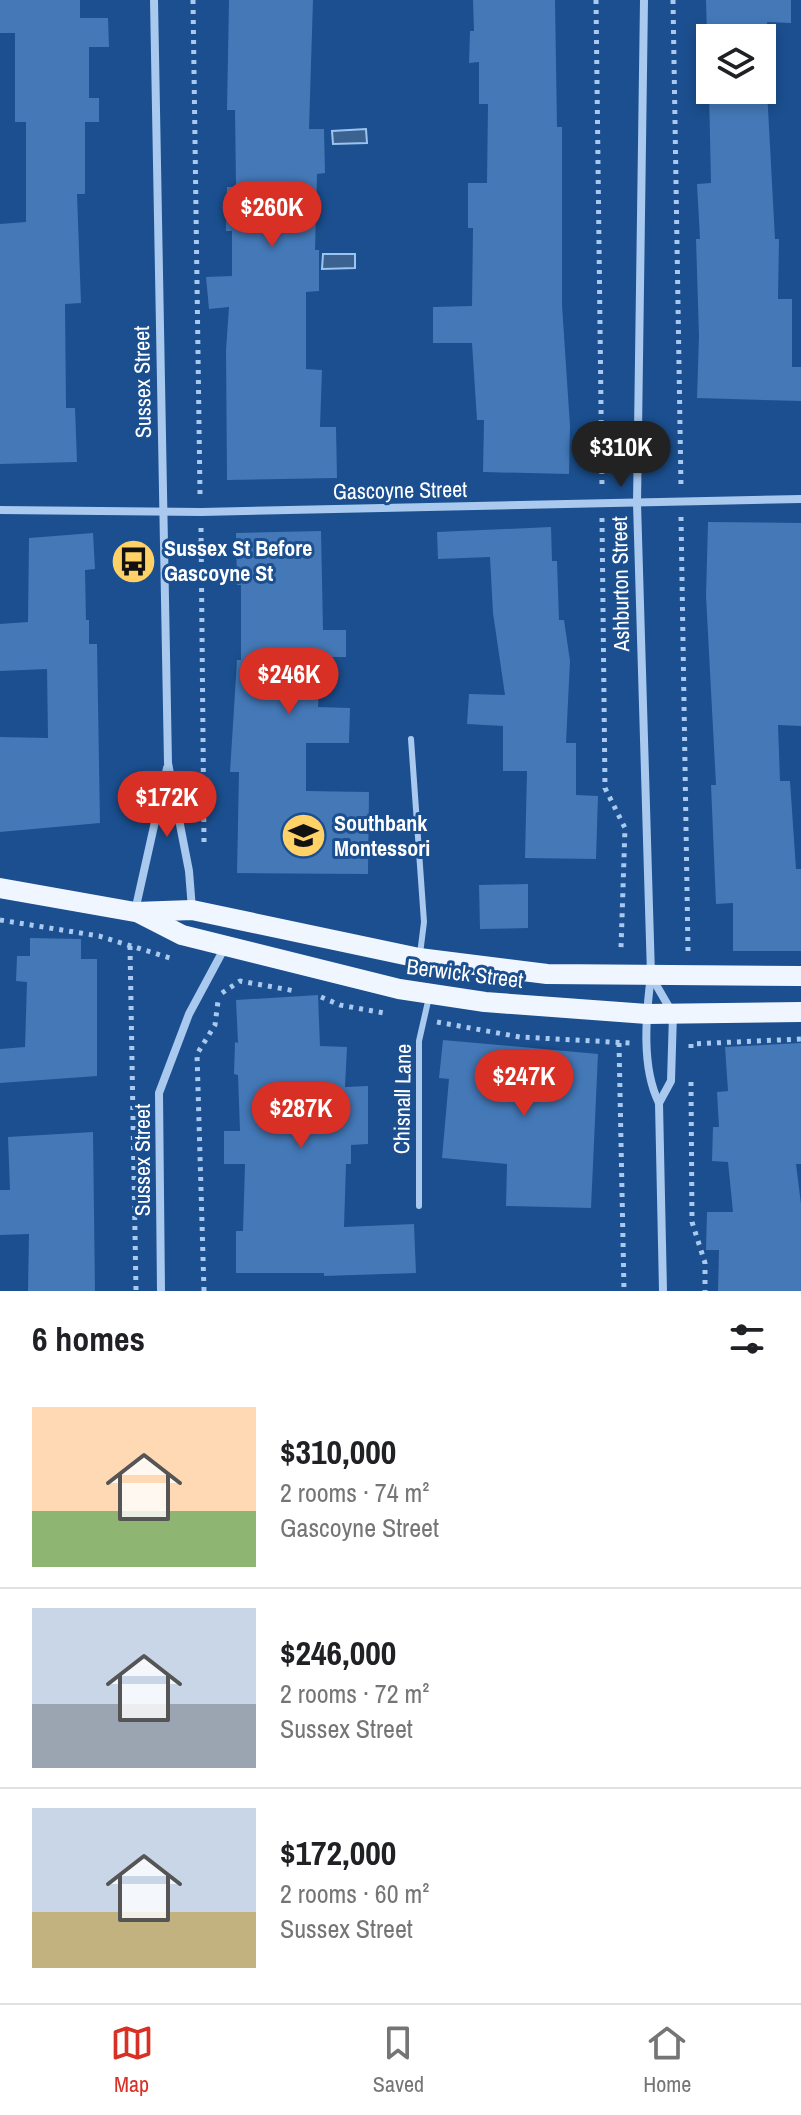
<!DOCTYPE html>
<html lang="en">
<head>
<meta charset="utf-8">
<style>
  :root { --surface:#fff; --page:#f2f2f2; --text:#202124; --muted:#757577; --line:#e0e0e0; --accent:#d93025 }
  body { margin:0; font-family:"Archivo Narrow",sans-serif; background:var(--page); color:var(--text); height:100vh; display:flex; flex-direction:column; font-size:30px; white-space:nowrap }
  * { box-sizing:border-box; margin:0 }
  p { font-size:26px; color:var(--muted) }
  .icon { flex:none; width:44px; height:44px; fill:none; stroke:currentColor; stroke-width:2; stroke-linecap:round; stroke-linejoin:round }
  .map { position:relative; height:1291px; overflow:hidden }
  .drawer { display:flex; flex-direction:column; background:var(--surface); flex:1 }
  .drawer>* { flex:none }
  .buttons { position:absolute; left:696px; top:24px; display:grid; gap:16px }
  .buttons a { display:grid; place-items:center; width:80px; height:80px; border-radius:0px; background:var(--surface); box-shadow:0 4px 12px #0003; font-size:40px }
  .price { position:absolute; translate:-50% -68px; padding:0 18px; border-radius:28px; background:var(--accent); color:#fff; font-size:26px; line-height:52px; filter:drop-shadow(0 2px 4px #0008) }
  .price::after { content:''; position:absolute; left:50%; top:48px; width:24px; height:18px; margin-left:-12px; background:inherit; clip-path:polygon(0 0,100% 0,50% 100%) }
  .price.selected { background:#222; color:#fff }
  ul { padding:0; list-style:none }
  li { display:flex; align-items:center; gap:24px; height:200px; padding:0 32px }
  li+li { border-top:2px solid var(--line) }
  li span { display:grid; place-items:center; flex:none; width:224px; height:160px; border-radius:0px; color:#555 }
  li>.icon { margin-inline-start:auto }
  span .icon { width:96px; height:96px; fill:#fffc; stroke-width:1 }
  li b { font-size:34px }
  h2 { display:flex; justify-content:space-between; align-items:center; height:96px; padding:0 32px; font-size:34px }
  .tabs { display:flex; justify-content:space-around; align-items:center; height:112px; border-top:2px solid var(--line); background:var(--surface); font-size:22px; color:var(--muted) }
  .tabs a { display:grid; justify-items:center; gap:4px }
  .tabs .selected { color:var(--accent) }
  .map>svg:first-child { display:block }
</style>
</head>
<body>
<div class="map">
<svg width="801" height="1291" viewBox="0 0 801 1291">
  <rect width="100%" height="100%" fill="#1b4f8f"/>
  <g fill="#3c6290" stroke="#9cc4f0" stroke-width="2">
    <polygon points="366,129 367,143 333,144 332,131"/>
    <polygon points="323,254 355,254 355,268 322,269"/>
  </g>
  <g fill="#4478b7">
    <polygon points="0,0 80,0 80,18 108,18 109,47 89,47 89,98 99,98 99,122 85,122 85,194 77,194 81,303 65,304 66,408 75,408 77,462 0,464 0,224 26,222 26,122 15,122 15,33 0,33"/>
    <polygon points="229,0 313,0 309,129 324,129 325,173 317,174 315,250 319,250 319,291 306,292 306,369 322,370 320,427 336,427 337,478 227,480 226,350 229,307 209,309 206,277 232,276 232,231 226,231 227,187 236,187 235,110 227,110"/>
    <polygon points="473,0 555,0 557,127 562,127 562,305 570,426 569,474 483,472 484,420 477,420 472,343 433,343 433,307 472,306 473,228 468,228 468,183 487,183 488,104 479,104 479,62 469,63 470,31 474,31"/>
    <polygon points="706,0 791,0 791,23 767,22 768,36 707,36"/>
    <polygon points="709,90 767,90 775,239 779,239 778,299 792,299 792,367 801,367 801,401 697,398 699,336 696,239 700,239 697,184 711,183"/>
    <polygon points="708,522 801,523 801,726 778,725 780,781 790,781 796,869 801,869 801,951 733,951 733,903 716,904 711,785 716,785 706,596"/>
    <polygon points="551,527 552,561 557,561 559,620 564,620 570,661 566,743 576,743 576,795 598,796 596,859 525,858 527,771 503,771 503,726 467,724 469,694 505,695 493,613 490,557 438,559 437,532"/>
    <polygon points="321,531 323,630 346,630 346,657 320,657 318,707 350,708 349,743 306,743 306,791 369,792 368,874 237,873 239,772 230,772 237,660 241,660 241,585 237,585 236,533"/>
    <polygon points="93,533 95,569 85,570 86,620 89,620 89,644 97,644 100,823 0,832 0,737 48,738 47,669 0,671 0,624 28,622 29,538"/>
    <polygon points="528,884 528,928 480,929 479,885"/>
    <polygon points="30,938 81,939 81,959 97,959 97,1076 0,1083 0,1049 25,1047 27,982 16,981 17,956 30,956"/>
    <polygon points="318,995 320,1046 347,1047 345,1087 368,1086 368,1144 351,1145 351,1164 346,1164 344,1227 414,1224 416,1273 324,1276 324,1273 236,1273 236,1231 243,1231 245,1164 224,1164 224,1131 240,1131 238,1075 234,1074 235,1042 238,1043 236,1000"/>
    <polygon points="443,1040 598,1054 591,1208 506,1206 507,1164 442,1158 449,1079 439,1078"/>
    <polygon points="801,1043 801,1164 796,1164 801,1204 801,1291 718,1291 719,1250 706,1250 707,1212 733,1212 728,1162 712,1161 713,1127 719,1127 717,1092 728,1091 725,1047"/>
    <polygon points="93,1132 95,1291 28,1291 29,1234 0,1235 0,1190 10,1190 8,1137"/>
  </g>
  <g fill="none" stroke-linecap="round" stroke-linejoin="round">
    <g stroke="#a9c9ee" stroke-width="5" stroke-dasharray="4 6" stroke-linecap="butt">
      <polyline points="193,0 200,494"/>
      <polyline points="596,0 602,488"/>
      <polyline points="673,0 681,487"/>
      <polyline points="681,517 688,951"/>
      <polyline points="602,518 605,788 625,828 621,948"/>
      <polyline points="201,528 204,842"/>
      <polyline points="0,920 99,936 170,958"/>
      <polyline points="130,946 136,1291"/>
      <polyline points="222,993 240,981 295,991"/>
      <polyline points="321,997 340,1005 384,1013"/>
      <polyline points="437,1022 520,1037 630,1043"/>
      <polyline points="619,1043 624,1291"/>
      <polyline points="691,1048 691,1044 801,1039"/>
      <polyline points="691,1082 692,1222 705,1263 705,1291"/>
      <polyline points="204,1291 197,1054 215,1025 218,1001"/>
    </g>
    <g stroke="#a9c9ee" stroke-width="6">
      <polyline points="411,739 424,922 420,954"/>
      <polyline points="419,1206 419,1041 429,997"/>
    </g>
    <g stroke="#a9c9ee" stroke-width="8">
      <polyline points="154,0 168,763 189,871 192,909"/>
      <path d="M 644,0 L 637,503 L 651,975 C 646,1015 641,1067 659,1103 L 663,1291"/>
      <polyline points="0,510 201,512 801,499"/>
      <polyline points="135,911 167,768"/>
      <polyline points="651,976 673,1014 671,1081 659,1103"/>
      <polyline points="161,1291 159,1093 189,1014 225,947"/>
    </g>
    <g stroke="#f0f6ff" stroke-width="20">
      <polyline points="0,888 135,912 192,910 419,958 547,974 801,976"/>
      <polyline points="139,913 182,935 399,989 485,1002 647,1014 801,1012"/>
    </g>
  </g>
  <defs>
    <symbol id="bus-disc" viewBox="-11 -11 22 22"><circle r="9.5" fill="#ffd166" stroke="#1b4f8f"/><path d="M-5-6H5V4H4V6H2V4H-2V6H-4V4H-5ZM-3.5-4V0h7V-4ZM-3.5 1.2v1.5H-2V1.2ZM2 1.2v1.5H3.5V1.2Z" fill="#111"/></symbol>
    <symbol id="school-disc" viewBox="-11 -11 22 22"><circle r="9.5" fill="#ffd166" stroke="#1b4f8f"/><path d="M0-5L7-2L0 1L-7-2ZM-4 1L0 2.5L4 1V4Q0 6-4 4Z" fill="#111"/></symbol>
  </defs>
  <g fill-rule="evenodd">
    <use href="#bus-disc" x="108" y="536" width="51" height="51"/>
    <use href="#school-disc" x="278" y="810" width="51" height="51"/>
  </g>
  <g text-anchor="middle" stroke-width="6" stroke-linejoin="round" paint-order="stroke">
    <g font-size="22" fill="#fff" stroke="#1b4f8f">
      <text transform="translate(142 382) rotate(-91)" y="8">Sussex Street</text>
      <text transform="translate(400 490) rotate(-1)" y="8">Gascoyne Street</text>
      <text transform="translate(620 584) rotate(-91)" y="8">Ashburton Street</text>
      <text transform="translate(465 973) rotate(7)" y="8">Berwick Street</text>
      <text transform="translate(402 1099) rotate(-89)" y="8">Chisnall Lane</text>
      <text transform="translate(142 1160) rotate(-90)" y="8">Sussex Street</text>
    </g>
    <g font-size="22" font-weight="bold" fill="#fff" stroke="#1b4f8f" text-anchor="start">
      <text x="164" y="556">Sussex St Before<tspan x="164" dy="25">Gascoyne St</tspan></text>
      <text x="334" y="831">Southbank<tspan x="334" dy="25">Montessori</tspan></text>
    </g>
  </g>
</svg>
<div class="buttons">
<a><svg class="icon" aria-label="layers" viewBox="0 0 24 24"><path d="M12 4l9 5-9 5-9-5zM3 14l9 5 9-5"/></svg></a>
</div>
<b class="price" style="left:272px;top:249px">$260K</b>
<b class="price selected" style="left:621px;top:489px">$310K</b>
<b class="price" style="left:289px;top:716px">$246K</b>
<b class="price" style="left:167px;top:839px">$172K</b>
<b class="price" style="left:524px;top:1118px">$247K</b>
<b class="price" style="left:301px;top:1150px">$287K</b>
</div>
<section class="drawer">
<h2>6 homes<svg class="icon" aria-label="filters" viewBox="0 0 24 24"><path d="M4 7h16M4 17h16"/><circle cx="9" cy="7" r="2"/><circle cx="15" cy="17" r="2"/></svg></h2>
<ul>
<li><span style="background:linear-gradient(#ffd9b3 65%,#8fb573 0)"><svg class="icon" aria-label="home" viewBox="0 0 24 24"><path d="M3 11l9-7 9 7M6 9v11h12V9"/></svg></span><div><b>$310,000</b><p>2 rooms · 74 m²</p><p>Gascoyne Street</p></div></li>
<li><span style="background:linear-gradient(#c9d6e8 60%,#9aa5b1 0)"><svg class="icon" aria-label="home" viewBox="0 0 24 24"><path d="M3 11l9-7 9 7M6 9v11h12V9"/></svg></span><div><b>$246,000</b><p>2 rooms · 72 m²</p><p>Sussex Street</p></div></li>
<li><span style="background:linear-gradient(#c9d6e8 65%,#c2b280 0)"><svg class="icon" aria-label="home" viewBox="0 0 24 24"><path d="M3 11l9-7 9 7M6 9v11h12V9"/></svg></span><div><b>$172,000</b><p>2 rooms · 60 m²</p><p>Sussex Street</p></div></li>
</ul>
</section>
<nav class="tabs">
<a class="selected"><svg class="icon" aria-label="map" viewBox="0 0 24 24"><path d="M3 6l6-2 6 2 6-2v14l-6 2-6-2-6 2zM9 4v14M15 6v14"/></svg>Map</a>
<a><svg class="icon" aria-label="saved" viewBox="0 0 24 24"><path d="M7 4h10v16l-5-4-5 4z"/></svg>Saved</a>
<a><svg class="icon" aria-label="home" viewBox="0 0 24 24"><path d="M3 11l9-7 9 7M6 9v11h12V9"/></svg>Home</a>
</nav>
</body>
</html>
